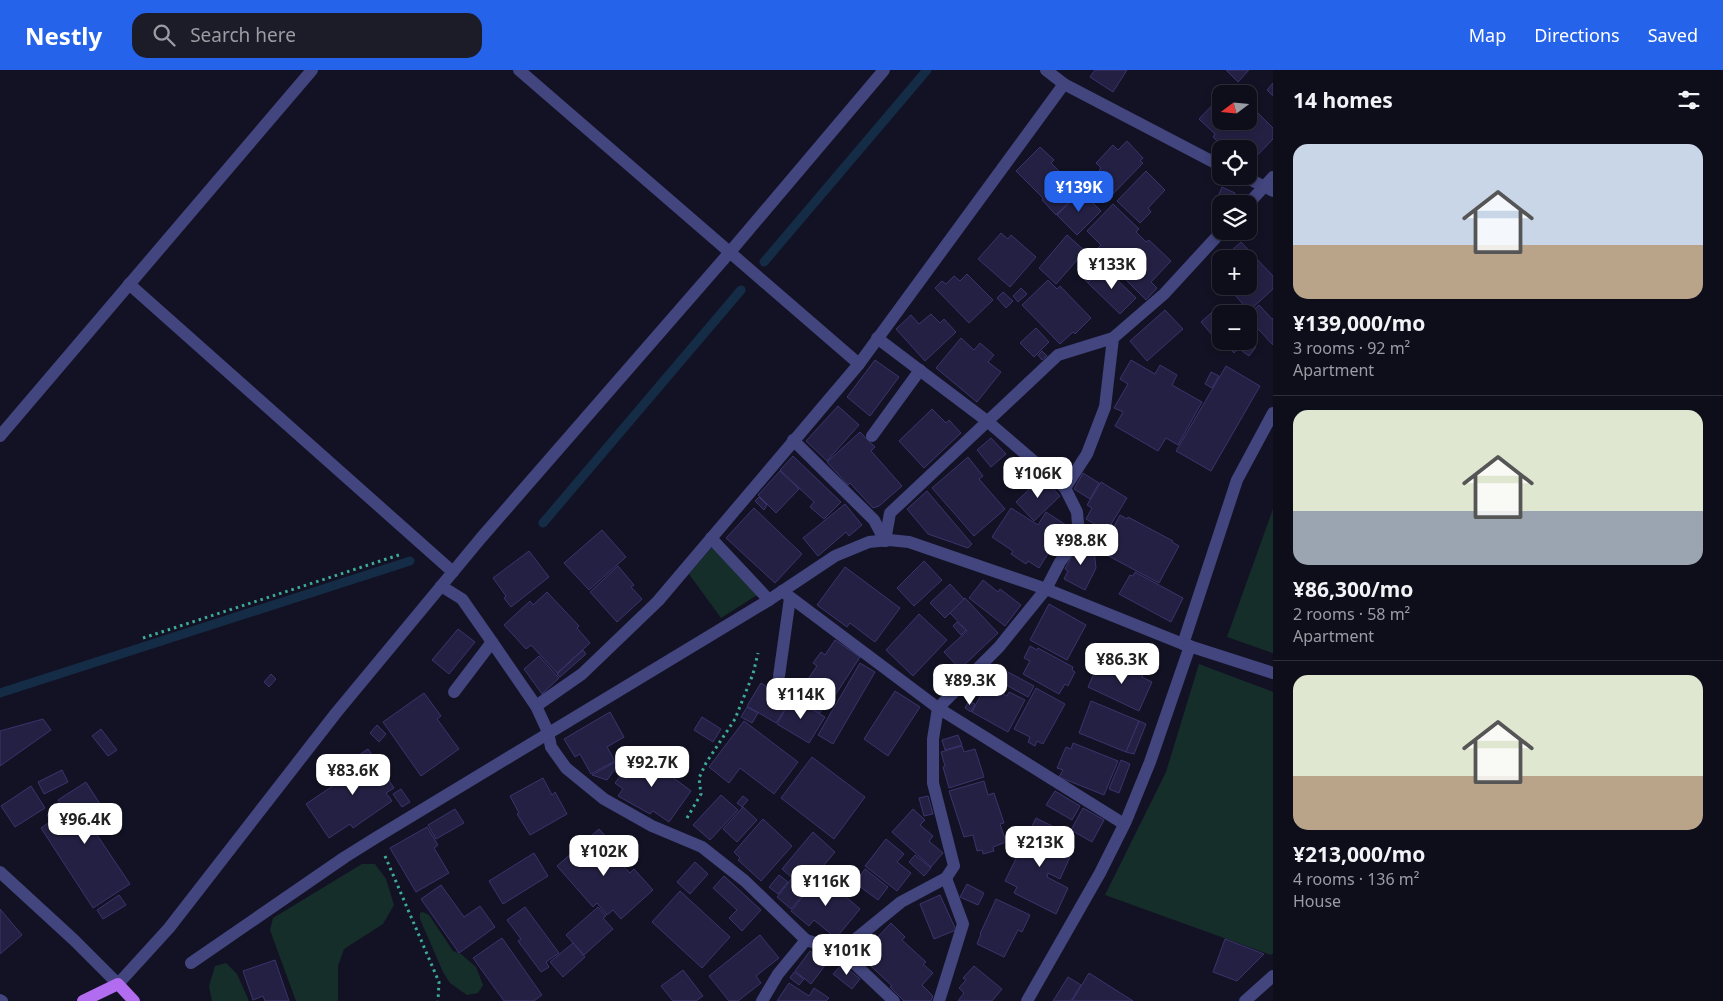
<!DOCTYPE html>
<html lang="en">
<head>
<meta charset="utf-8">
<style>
  :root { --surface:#0e0e1b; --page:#1c1c28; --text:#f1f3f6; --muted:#9b9ca3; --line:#2e2e3a; --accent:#2563eb }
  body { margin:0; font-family:"Noto Sans",sans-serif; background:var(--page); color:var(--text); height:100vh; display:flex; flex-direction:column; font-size:19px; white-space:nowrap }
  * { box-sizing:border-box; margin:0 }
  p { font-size:16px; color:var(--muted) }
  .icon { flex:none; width:28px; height:28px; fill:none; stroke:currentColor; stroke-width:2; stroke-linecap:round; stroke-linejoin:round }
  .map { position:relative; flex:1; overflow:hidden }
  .details { display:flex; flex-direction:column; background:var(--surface); width:450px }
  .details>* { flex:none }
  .needle { width:32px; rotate:254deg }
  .tools { position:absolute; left:1212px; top:15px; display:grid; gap:10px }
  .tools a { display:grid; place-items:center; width:45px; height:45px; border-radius:10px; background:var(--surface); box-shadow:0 2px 8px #0003,0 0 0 1px var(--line); font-size:25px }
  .price { position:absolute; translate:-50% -42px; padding:0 11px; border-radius:10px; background:#fff; color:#222; font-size:16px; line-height:32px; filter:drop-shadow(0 1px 2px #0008) }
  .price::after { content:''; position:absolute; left:50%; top:30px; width:15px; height:11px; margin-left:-8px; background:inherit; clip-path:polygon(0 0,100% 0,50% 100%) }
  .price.selected { background:var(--accent); color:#fff }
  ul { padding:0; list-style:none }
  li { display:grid; align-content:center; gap:10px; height:265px; padding:0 20px }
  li+li { border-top:1px solid var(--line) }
  li span { display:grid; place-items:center; height:155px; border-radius:15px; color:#555 }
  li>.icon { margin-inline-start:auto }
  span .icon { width:90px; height:90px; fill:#fffc; stroke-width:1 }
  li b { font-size:21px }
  h2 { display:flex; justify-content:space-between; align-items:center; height:60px; padding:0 20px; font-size:21px }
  header { display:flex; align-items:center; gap:30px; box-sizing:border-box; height:70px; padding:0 25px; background:var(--accent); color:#fff }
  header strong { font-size:24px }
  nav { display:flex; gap:28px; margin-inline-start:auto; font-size:18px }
  .search { width:350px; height:45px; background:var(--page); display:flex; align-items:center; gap:12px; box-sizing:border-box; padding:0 18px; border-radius:15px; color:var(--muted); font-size:19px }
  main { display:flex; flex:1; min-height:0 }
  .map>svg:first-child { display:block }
</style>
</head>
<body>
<header>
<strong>Nestly</strong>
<div class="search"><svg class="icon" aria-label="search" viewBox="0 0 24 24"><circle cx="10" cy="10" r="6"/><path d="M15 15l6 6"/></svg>Search here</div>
<nav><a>Map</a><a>Directions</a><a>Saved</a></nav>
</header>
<main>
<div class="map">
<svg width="1273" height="931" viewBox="0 0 1273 931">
  <rect width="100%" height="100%" fill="#131224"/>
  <g fill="#152e2a">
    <polygon points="1273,439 1273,583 1227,567"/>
    <polygon points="712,477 757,525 721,548 689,504"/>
    <polygon points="1199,594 1273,622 1273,883 1271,885 1105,825 1166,702"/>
    <polygon points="362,794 375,794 386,809 394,835 383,854 344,879 338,896 338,931 296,931 270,860 273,848"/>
    <polygon points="423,842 429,845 453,881 461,884 476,897 483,915 478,923 467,925 450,913 443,902 420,849 420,843"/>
    <polygon points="226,893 237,904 249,931 212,931 209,916 215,896"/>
  </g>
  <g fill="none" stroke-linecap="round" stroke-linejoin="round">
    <g stroke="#142c46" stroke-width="9">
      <polyline points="764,192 927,0"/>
      <polyline points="543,453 741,220"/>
      <polyline points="0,623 410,491"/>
    </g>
  </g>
  <g fill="#242043" stroke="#3a346d">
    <polygon points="1095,0 1127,0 1113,22 1090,7"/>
    <polygon points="1226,0 1249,0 1238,12"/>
    <polygon points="1273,13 1273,26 1267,20"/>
    <polygon points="1221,26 1221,51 1249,51 1249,34 1273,58 1273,69 1249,94 1249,79 1225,79 1213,67 1215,64 1199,49"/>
    <polygon points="1127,71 1143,88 1140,91 1143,93 1108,129 1093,113 1102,104 1099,100 1101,98 1096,93 1113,75 1118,80"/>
    <polygon points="1040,77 1054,90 1051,93 1079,121 1056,145 1042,130 1043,128 1016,101"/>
    <polygon points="1146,101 1165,120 1148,138 1151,142 1140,153 1117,131"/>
    <polygon points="1222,117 1235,123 1230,134 1217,129"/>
    <polygon points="1081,121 1101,141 1077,165 1057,145"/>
    <polygon points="1113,134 1139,159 1136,162 1146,172 1149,170 1171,191 1151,212 1157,218 1146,230 1119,203 1117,205 1102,190 1105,187 1097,179 1101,175 1087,161"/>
    <polygon points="1001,163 1008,169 1011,165 1036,187 1010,217 978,189"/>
    <polygon points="1067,165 1085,181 1056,214 1039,198"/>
    <polygon points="1241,172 1273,206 1273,219 1249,241 1227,216 1249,216 1249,189 1222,189"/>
    <polygon points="1096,190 1103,197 1088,213 1081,206"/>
    <polygon points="1221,190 1221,210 1211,199"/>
    <polygon points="1104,197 1136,228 1120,244 1088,213"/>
    <polygon points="967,204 993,230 969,253 935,218 942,211 946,214 954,206 960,211"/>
    <polygon points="1048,210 1057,219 1060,216 1091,248 1075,264 1073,262 1060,274 1022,235"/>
    <polygon points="1021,218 1027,224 1018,232 1013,226"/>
    <polygon points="1003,222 1013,231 1006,238 997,228"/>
    <polygon points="1220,235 1228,244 1221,244 1221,271 1223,271 1220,274 1201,252"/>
    <polygon points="1259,235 1272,249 1273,248 1273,275 1249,249 1249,244"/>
    <polygon points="1165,240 1183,259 1147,291 1130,271"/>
    <polygon points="931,244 940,253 944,249 956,262 925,291 896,259 911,245 919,254"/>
    <polygon points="1036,258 1049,272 1034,287 1020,273"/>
    <polygon points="961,268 974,280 980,273 994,285 988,292 1001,302 977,332 936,298"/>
    <polygon points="1223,271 1246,271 1234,283"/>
    <polygon points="1250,271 1256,277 1249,286 1242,281"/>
    <polygon points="1042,281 1047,286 1042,290 1038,285"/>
    <polygon points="875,290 899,307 870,346 847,327"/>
    <polygon points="1131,290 1155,304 1160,295 1177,305 1172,315 1202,332 1178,375 1166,368 1158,381 1115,356 1123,342 1114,338 1128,314 1120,309"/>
    <polygon points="1226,296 1260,316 1211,401 1176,381"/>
    <polygon points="1211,302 1219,306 1212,318 1205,314"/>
    <polygon points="838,336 859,355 827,391 806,371"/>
    <polygon points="932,339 946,353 949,350 961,363 924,398 899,371"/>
    <polygon points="860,362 875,377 871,381 902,416 879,436 873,438 850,413 848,415 827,392"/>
    <polygon points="991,368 1006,384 991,397 977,380"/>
    <polygon points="793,386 841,432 824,449 810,437 814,432 780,400"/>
    <polygon points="968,387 983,406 979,409 1005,439 974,466 932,418"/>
    <polygon points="780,401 799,419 776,443 758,425"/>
    <polygon points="1083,403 1099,413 1090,429 1074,419"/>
    <polygon points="1042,407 1060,426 1034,451 1016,432"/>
    <polygon points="1101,412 1127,428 1107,461 1086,449 1092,438 1087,435"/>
    <polygon points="927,421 972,474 968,478 928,464 907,439"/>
    <polygon points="759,427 767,435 764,440 755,431"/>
    <polygon points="845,434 862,455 849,466 846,462 818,486 803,468"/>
    <polygon points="754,438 802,484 775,513 726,468"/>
    <polygon points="1011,438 1038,455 1046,442 1066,455 1039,498 1028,491 1026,494 1011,484 1013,481 992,467"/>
    <polygon points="1120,445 1127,449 1128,447 1173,471 1172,472 1179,476 1159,513 1101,482"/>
    <polygon points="602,460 626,487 589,520 564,493"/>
    <polygon points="1079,472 1094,480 1096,498 1085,520 1064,509 1068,501 1065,499"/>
    <polygon points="529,481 549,507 511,537 504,528 506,526 493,508"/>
    <polygon points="924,491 942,510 914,536 897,518"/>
    <polygon points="618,496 634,515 631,517 642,529 617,552 590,522"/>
    <polygon points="845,497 900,538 875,572 850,553 847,557 817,535"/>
    <polygon points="1135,502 1183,528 1171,552 1119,524 1130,505 1133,506"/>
    <polygon points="983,510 998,522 1000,519 1021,535 1005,556 969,528"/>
    <polygon points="950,514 964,529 945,548 930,533"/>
    <polygon points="547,522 579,556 577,558 590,573 557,603 531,575 526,579 504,555 530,531 533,535"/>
    <polygon points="965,528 998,563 960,599 944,582 967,561 950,543"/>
    <polygon points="1049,534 1086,555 1067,590 1030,570"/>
    <polygon points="919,544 947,570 913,606 886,580"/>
    <polygon points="957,552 966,560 961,565 953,556"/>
    <polygon points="458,559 475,572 449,604 432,590"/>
    <polygon points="835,570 860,587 834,627 808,609 817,596 813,593 821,582 825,585"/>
    <polygon points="1030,576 1037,580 1038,578 1073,597 1072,600 1075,602 1068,616 1065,614 1059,624 1023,604 1030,591 1024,588"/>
    <polygon points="583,580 586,584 560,607 557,604"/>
    <polygon points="539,586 559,608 542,624 524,599"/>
    <polygon points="860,593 875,602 833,674 818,665"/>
    <polygon points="993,594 1034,616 1028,627 988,605"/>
    <polygon points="1098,595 1113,602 1116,595 1123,598 1125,595 1143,604 1142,607 1152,612 1139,641 1088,617"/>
    <polygon points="271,604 276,609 269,617 264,612"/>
    <polygon points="761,613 790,631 776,653 747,636"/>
    <polygon points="986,615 1007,626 1009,622 1025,630 1008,662 972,642"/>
    <polygon points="1036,618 1065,634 1043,674 1037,671 1035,676 1028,672 1030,667 1014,659"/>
    <polygon points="809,619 828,630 820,643 802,632"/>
    <polygon points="895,621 920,637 888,686 864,669"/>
    <polygon points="424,623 441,646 437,649 459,679 421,706 383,652"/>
    <polygon points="792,628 825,647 809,673 777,654"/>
    <polygon points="969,631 975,634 971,642 965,638"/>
    <polygon points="1091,631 1139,651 1126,682 1079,663"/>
    <polygon points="747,637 758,643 752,653 741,647"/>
    <polygon points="610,642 624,667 607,677 615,691 591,704 580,684 575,687 564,669"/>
    <polygon points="702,647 721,659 713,672 694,660"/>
    <polygon points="43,649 51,660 0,696 0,661"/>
    <polygon points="744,651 798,692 774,724 740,698 729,713 709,697"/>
    <polygon points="1139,651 1146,654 1134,684 1126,682"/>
    <polygon points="377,655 386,664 379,672 370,663"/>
    <polygon points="101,659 117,680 108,686 92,666"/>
    <polygon points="958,665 962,675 945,680 942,670"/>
    <polygon points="1073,673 1118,691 1104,725 1059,707 1063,700 1057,698 1066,677 1071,679"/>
    <polygon points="962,676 964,682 975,679 984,707 949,718 943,697 945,696 941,682"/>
    <polygon points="368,679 394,718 386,723 392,731 353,758 350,754 329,768 306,734 346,707 339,698"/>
    <polygon points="638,682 651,691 654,687 664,695 662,699 691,721 669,752 653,741 650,744 618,726 623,719 615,713"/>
    <polygon points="812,687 865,727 834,769 781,728"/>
    <polygon points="1121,690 1130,694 1119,723 1109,719"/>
    <polygon points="615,692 617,696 607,710 592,705"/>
    <polygon points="62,700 68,712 44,724 38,712"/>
    <polygon points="543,708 552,725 555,722 567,744 530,765 517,744 519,743 510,726"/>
    <polygon points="984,711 988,725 994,723 1004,753 1000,754 1006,772 993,777 994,781 983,784 982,780 977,781 973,765 964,767 949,721"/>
    <polygon points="86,712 109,748 93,759 130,814 93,838 41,758 51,751 47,745 61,735 58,730"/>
    <polygon points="31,716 45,738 15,757 1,736"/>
    <polygon points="401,719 410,732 402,737 393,724"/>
    <polygon points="1055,721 1080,736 1072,750 1046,735"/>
    <polygon points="721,725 738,740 710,770 693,755"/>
    <polygon points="743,726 748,730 742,737 737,733"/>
    <polygon points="928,726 933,744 924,746 919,728"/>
    <polygon points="743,737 757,750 737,772 723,759"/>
    <polygon points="1083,738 1104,750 1092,772 1071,760"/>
    <polygon points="455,739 464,753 436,769 428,755"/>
    <polygon points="913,739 925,750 920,755 933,766 929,771 943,783 931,797 892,762"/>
    <polygon points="1036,748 1058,759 1053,769 1063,774 1059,781 1070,787 1060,809 1048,803 1047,807 1068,818 1056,844 1014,823 1017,817 1005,811"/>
    <polygon points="763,749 792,776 761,811 738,790 740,788 734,782"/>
    <polygon points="427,757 438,775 434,778 449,803 416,822 390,778"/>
    <polygon points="599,759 610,771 605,776 630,803 634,799 653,820 621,849 613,840 607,845 597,833 593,837 557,796"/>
    <polygon points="813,762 835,782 824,795 831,800 821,812 817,808 791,839 777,827 792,808 782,799"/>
    <polygon points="886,769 904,784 897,792 911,803 897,821 865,796"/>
    <polygon points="534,783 548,806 503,834 489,811"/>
    <polygon points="915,785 931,798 924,806 909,792"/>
    <polygon points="695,792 708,804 690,824 677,812"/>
    <polygon points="865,799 888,817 878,830 855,813"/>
    <polygon points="779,805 788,812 778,824 769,817"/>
    <polygon points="724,806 761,840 742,861 729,848 737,840 713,818"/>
    <polygon points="827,806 839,816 837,819 860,839 836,868 814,850 809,856 791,841 817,809 821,813"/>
    <polygon points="967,814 984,823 978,835 960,827"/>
    <polygon points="441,815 464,847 480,836 495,857 459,883 421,829"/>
    <polygon points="680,821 730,867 702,898 652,852"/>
    <polygon points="119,825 126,835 103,849 97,840"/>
    <polygon points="940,825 956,860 934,869 920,834"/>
    <polygon points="996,829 1030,845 1022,862 1018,860 1004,887 977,874 981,864 980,864"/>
    <polygon points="525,837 559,883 546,892 549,897 541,902 518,871 521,869 507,850"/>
    <polygon points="598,837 606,846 603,848 613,859 584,885 566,865"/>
    <polygon points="0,839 22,865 0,884"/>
    <polygon points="891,853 905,867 902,870 926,892 923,894 933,903 922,915 933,926 931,931 904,931 890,917 892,916 857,883 871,869 874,871"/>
    <polygon points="760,865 779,888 756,906 761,913 738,931 729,931 709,906"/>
    <polygon points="502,868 542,925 534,931 504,931 473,888"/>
    <polygon points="1225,869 1264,884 1237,911 1213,902"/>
    <polygon points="573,873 585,887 563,907 550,892"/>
    <polygon points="810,881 827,893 811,914 795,901"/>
    <polygon points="275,890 289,931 265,931 263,926 253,930 243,901"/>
    <polygon points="842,894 860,909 852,919 833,904"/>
    <polygon points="974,896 1002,919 992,931 958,931 964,923 959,918 966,910 963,908"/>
    <polygon points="683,900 703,926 696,931 673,931 661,916"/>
    <polygon points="794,902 804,909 799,915 790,908"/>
    <polygon points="1089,903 1133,931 1072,931"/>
    <polygon points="1068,907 1081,915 1071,931 1053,931"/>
    <polygon points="789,913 809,926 814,918 829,928 826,931 777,931"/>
  </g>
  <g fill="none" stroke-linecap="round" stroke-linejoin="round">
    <g stroke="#3dab9a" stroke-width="3" stroke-dasharray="2.5 4" stroke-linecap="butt">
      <polyline points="143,568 402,484"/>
      <polyline points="687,748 701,724 699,708 706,693 735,649 753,604 758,583"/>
      <polyline points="385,786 439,912 438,931"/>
    </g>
    <g stroke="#42457e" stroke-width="12">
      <polyline points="519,0 859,294"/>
      <polyline points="1046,0 1064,14 1221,96"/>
      <polyline points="1243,106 1273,121"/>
      <polyline points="1248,134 1273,107"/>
      <polyline points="129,214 453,502"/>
      <polyline points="0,366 312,0"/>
      <polyline points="872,366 920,300"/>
      <polyline points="793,370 874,450 885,471"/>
      <polyline points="1065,418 1087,384 1105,337 1113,268"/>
      <polyline points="711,468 769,530"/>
      <polyline points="885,471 890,443 1058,285 1113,268 1164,224 1222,161"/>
      <polyline points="441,516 462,529 492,572 536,636 548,662 551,677 566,698 604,729 652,756 702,777 745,811 806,870 841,881 901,832 946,808 954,796 933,713 933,669 938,638 999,577 1046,519 1060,492 1079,466 1077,442 1065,418 987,351 877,268"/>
      <polyline points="782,521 938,638 1124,754"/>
      <polyline points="1183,574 1237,410 1273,343"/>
      <polyline points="779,606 790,528"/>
      <polyline points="454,622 492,572"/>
      <polyline points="536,636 582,604 658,531 859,294 1064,14"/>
      <polyline points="0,802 74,870 118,914 169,858 336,643 481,468 730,182 884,0"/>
      <polyline points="841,881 894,931"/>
      <polyline points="191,893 345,787 377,767 769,530 835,486 869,472 889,470 909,472 1046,519 1183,574 1273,603"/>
      <polyline points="0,930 2,931"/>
      <polyline points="762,931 778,904 806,870"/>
      <polyline points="939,931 963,854 946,808"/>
      <polyline points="1027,931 1100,803 1126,751 1150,692 1190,576"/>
      <polyline points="1245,931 1273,906"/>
    </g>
    <polyline stroke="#b16cef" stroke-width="12" points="83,931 118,914 134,931"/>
  </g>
</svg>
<div class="tools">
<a><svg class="needle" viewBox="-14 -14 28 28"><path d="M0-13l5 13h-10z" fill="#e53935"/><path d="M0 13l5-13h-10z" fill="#9b9ca3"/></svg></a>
<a><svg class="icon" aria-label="locate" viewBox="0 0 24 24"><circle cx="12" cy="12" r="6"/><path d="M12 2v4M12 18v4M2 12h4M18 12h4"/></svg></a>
<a><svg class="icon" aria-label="layers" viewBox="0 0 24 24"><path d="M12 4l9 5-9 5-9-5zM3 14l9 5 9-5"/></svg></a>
<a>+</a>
<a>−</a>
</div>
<b class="price selected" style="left:1079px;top:143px">¥139K</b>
<b class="price" style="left:1112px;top:220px">¥133K</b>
<b class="price" style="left:1038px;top:429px">¥106K</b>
<b class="price" style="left:1081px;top:496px">¥98.8K</b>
<b class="price" style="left:1122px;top:615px">¥86.3K</b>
<b class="price" style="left:970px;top:636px">¥89.3K</b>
<b class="price" style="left:801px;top:650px">¥114K</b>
<b class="price" style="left:652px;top:718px">¥92.7K</b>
<b class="price" style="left:353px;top:726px">¥83.6K</b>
<b class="price" style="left:85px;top:775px">¥96.4K</b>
<b class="price" style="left:1040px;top:798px">¥213K</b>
<b class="price" style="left:604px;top:807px">¥102K</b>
<b class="price" style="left:826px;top:837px">¥116K</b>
<b class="price" style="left:847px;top:906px">¥101K</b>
</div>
<section class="details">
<h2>14 homes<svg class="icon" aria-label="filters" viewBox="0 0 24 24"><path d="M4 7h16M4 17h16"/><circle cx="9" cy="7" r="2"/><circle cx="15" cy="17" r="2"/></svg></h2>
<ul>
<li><span style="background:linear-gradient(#c9d6e8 65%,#b9a48a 0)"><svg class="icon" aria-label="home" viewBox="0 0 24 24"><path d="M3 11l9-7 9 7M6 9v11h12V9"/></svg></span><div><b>¥139,000/mo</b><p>3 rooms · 92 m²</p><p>Apartment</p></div></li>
<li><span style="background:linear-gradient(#dfe7d0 65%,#9aa5b1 0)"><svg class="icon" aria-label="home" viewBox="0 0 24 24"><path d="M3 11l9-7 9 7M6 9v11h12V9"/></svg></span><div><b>¥86,300/mo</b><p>2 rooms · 58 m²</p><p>Apartment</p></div></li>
<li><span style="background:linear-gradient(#dfe7d0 65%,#b9a48a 0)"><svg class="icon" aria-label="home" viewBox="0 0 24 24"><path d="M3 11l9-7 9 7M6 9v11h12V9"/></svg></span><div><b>¥213,000/mo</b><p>4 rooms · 136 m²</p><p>House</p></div></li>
</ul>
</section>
</main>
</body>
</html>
